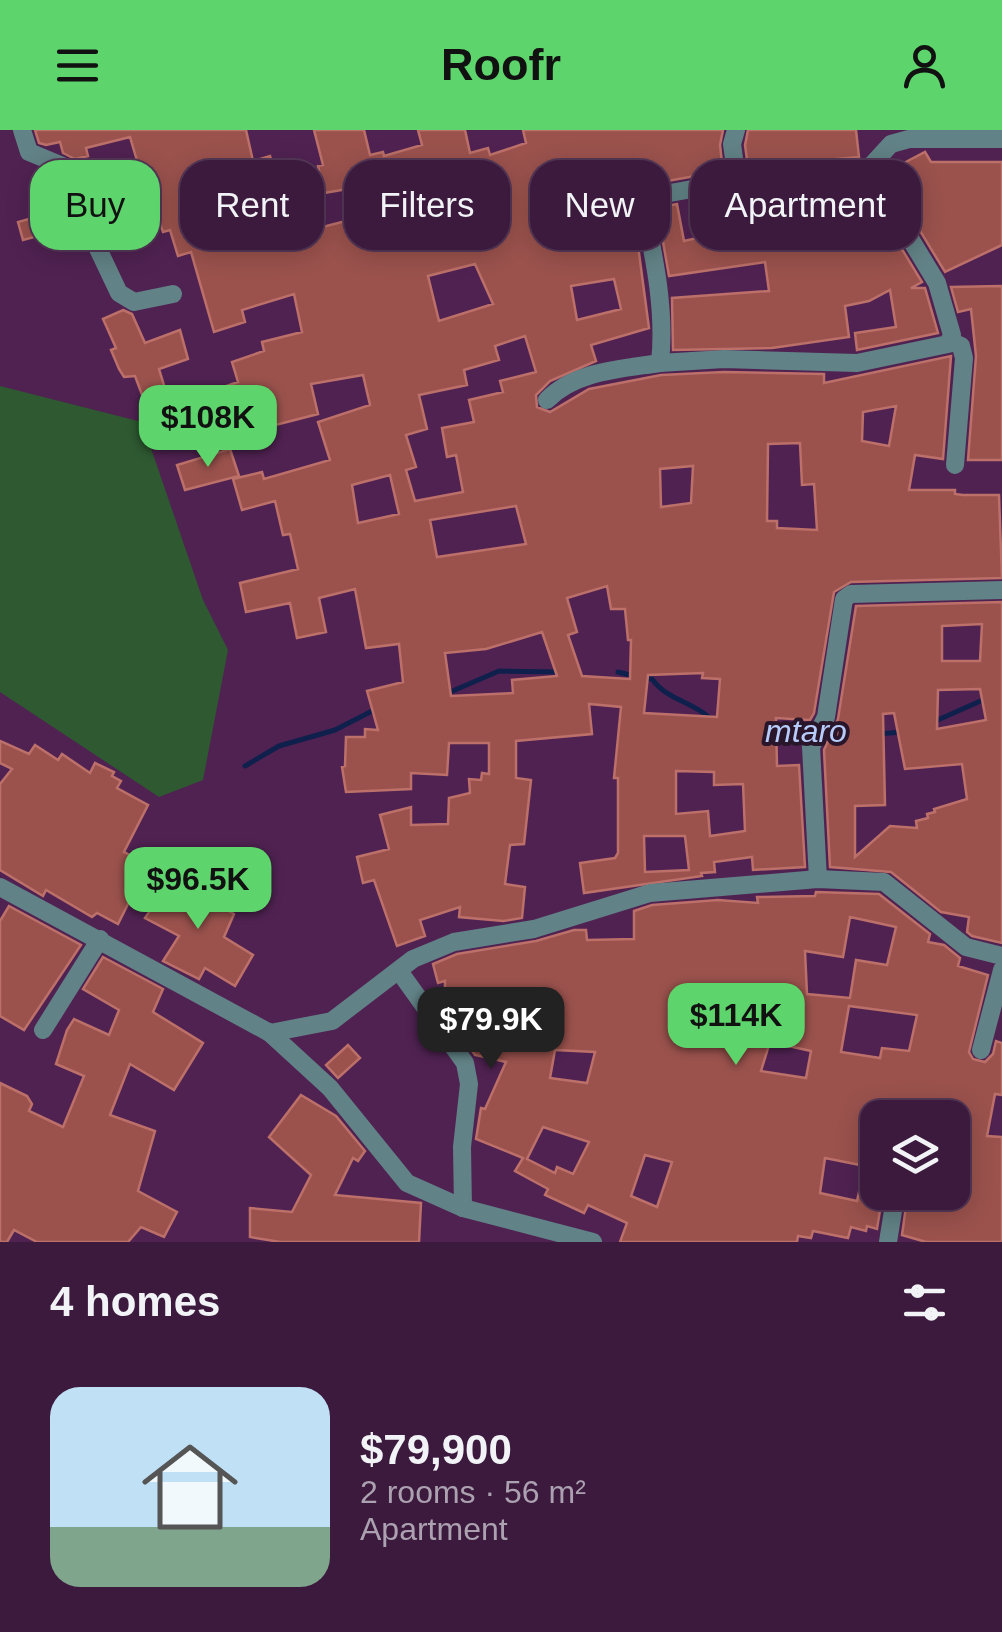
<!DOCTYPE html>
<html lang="en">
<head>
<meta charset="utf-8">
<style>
  :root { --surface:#3c1a3e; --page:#432345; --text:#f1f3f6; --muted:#aca1b0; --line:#553858; --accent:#5ed56c }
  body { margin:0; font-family:Helvetica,sans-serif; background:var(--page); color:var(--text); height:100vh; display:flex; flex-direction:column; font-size:38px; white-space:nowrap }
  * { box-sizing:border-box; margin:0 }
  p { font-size:32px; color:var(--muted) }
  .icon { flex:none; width:55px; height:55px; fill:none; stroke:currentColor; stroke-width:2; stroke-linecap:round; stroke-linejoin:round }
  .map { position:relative; height:1112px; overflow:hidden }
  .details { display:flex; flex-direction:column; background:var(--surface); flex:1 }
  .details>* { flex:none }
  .guide { position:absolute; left:30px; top:30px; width:942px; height:90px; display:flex; gap:20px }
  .tools { position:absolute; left:860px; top:970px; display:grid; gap:20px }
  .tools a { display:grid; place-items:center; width:110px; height:110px; border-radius:20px; background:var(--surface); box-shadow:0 5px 25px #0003,0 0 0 2px var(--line); font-size:50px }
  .price { position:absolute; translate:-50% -85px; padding:0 22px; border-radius:20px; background:var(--accent); color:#111; font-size:32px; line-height:65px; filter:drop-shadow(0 2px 5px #0008) }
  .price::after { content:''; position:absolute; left:50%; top:60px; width:30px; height:22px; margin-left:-15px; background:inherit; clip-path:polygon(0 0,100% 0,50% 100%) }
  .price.active { background:#222; color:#fff }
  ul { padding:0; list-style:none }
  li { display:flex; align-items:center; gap:30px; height:250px; padding:0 50px }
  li+li { border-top:2px solid var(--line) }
  li span { display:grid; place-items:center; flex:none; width:280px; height:200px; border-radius:30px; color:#555 }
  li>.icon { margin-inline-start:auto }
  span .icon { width:120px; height:120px; fill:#fffc; stroke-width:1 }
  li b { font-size:42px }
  h2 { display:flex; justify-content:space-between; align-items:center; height:120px; padding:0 50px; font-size:42px }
  .tag { padding:0 35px; border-radius:30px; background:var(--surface); box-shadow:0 5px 25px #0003,0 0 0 2px var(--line); font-size:35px; line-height:90px }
  .tag.active { background:var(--accent); color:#111 }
  header { display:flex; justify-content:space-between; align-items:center; height:130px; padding:0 50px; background:var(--accent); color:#111; font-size:45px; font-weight:600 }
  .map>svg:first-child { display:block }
</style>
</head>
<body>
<header><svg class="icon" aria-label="menu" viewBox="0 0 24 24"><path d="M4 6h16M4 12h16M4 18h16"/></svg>Roofr<svg class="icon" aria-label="person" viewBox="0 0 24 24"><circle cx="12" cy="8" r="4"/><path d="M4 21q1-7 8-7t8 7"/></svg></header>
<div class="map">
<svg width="1002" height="1112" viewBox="0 0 1002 1112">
  <rect width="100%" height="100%" fill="#502252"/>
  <polygon fill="#2e5931" points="0,256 142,292 203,470 228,520 203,650 159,667 0,562"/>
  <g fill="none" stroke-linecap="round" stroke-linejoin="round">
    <g stroke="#10204d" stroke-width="5">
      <polyline points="618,542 634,546"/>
      <path d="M 645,548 L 652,549 C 667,570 691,571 710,588"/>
      <polyline points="448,563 499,541 561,542"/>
      <polyline points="931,593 985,569"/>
      <polyline points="773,602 812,604"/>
      <polyline points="878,604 902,602"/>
      <polyline points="245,636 279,616 335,600 378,578"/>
    </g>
  </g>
  <g fill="#9b524d" stroke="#bc7069" stroke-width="2.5" fill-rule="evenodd">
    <path d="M 35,0 L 246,0 L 253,31 L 270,26 L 283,68 L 307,62 L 315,99 L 365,86 L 359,57 L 324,63 L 318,36 L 323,35 L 314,0 L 364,0 L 370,25 L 383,22 L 384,26 L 422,15 L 418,0 L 465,0 L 470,23 L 488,18 L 490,25 L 526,13 L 523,0 L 723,0 L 720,15 L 723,41 L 640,56 L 631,63 L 649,198 L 591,215 L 596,231 L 550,251 L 536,265 L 537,277 L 550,282 L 589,259 L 661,245 L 724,242 L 824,244 L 824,253 L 951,226 L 943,329 L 915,325 L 909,360 L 955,360 L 955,364 L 963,365 L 999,365 L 1002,448 L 851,452 L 834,462 L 814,583 L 810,590 L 776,588 L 777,636 L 799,635 L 805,737 L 753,740 L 752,727 L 714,732 L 715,742 L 701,743 L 702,746 L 584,763 L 580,733 L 615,728 L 618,723 L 618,648 L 614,648 L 621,577 L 589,574 L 592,604 L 516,611 L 516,648 L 531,650 L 524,714 L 510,715 L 505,754 L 525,757 L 522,788 L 503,791 L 459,787 L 460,777 L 420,790 L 425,806 L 397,816 L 374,750 L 363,753 L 357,727 L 389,719 L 380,685 L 411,677 L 411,695 L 448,694 L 449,668 L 470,663 L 469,649 L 481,650 L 482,643 L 489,644 L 489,613 L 449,613 L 447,645 L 411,643 L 411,659 L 346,662 L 342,637 L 345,636 L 346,607 L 365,607 L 365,599 L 378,600 L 367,561 L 403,552 L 399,514 L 366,518 L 355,459 L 319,468 L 326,502 L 297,508 L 290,473 L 246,482 L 240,453 L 298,439 L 290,404 L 283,405 L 275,371 L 242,380 L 233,349 L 262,342 L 264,349 L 330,330 L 318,292 L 370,275 L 363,245 L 311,254 L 318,284 L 221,309 L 204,264 L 238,252 L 232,232 L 264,221 L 262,212 L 302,202 L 294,164 L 242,180 L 245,192 L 214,202 L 191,122 L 178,126 L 170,100 L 163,102 L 151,67 L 148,68 L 130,7 L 86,18 L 88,26 L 75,29 L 63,23 L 60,12 L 46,15 L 39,13 ZM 475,134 L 493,174 L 439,191 L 428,146 ZM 614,149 L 621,179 L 577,190 L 571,156 ZM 525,206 L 536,242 L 500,251 L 503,262 L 469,270 L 474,292 L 442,298 L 447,327 L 456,325 L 463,362 L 415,371 L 406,340 L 416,337 L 406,305 L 427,299 L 419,265 L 467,255 L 464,240 L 499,230 L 495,216 ZM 896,276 L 889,316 L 862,311 L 863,282 ZM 800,313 L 802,355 L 814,354 L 817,400 L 777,398 L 777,391 L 767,391 L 768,314 ZM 693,336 L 691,373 L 661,377 L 660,339 ZM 390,345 L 399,384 L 358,393 L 352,355 ZM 516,376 L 526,414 L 437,427 L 430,390 ZM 607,456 L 611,479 L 625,479 L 628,510 L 631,510 L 630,549 L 582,546 L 568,505 L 577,502 L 567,468 ZM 542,502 L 557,546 L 512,550 L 513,563 L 451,566 L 445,523 L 486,519 ZM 703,543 L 702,548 L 720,549 L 717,587 L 644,583 L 648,545 ZM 676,641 L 714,642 L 714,655 L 743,654 L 745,701 L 710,706 L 708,681 L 676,684 ZM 644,706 L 685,706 L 689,740 L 645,742 Z"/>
    <polygon points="748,0 856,0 859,27 748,37 745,15"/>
    <polygon points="925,22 931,32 1002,32 1002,115 945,142 885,43"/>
    <polygon points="52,45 64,72 57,74 64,99 23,110 18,92 43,85 34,51"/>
    <polygon points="861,52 922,152 911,158 925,158 938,203 857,220 855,203 896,197 890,160 869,171 845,176 849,207 772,218 673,220 672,168 769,161 765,132 669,146 657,78 677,74 684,111 715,104 708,69"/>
    <polygon points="1002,156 1002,330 968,330 976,226 971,179 958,182 951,157"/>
    <polygon points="123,180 132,184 145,213 180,200 188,229 159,239 171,278 150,286 135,246 124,247 119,239 111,220 116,218 103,189"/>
    <polygon points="230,319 239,346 185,360 177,335"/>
    <path d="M 1002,472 L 1002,813 L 972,806 L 967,802 L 969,787 L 941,782 L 891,742 L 830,737 L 824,620 L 838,589 L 856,476 ZM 982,494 L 980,531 L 942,531 L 942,496 ZM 980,559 L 986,590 L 937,599 L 938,560 ZM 894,583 L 905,639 L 962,634 L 967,669 L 934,679 L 935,682 L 927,684 L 928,688 L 916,691 L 917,698 L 890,696 L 855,727 L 855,676 L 885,675 L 883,584 Z"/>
    <polygon points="0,611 29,624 35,615 58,630 62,624 90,643 95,633 114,642 112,646 121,651 117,658 148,675 124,722 148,734 118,794 97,783 92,787 46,760 43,766 0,740 0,654 12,639 0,633"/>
    <polygon points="177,741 204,759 200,765 234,784 224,807 253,825 235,856 205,838 199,849 163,831 179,806 145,788"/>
    <path d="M 816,762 L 879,764 L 930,804 L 928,812 L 944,815 L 960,828 L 958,836 L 988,845 L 969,922 L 973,929 L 985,932 L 993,924 L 996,911 L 1002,913 L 1002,965 L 995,964 L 987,1006 L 1002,1007 L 1002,1112 L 926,1112 L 902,1105 L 908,1062 L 952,1062 L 952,988 L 878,988 L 878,1062 L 883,1062 L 877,1099 L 867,1096 L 866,1101 L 851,1097 L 848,1108 L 813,1101 L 811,1108 L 798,1106 L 797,1112 L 620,1112 L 627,1093 L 588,1075 L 584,1083 L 545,1065 L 548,1059 L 515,1041 L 523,1028 L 476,1009 L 481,978 L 485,979 L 506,932 L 475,925 L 465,911 L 469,890 L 450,890 L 445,884 L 445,851 L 438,853 L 433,834 L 457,824 L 536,811 L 574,800 L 586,800 L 587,810 L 634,809 L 634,781 L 652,775 L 718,770 L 758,773 L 757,767 L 815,766 ZM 850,787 L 896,797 L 887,835 L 856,830 L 850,868 L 807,864 L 805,821 L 843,827 ZM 849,876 L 917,885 L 909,921 L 882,918 L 880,928 L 841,922 ZM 700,878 L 745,886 L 736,915 L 697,907 ZM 770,912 L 811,921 L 806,948 L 761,941 ZM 555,920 L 595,922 L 587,953 L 550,948 ZM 543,997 L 589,1012 L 573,1044 L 557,1037 L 555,1043 L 527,1029 ZM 645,1025 L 672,1032 L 657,1077 L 631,1066 ZM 825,1028 L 865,1036 L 857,1071 L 820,1063 Z"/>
    <polygon points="9,776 81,815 24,900 0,886 0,791"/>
    <polygon points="103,827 163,859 153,882 203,913 174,960 130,934 110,985 155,1001 138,1061 177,1082 164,1107 141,1097 128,1112 37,1112 14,1100 7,1112 0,1112 0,953 27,966 32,974 29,981 63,997 84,946 56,934 67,900 74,889 109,905 119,880 83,859"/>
    <polygon points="348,915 360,928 338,948 326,935"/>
    <polygon points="301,965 336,986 365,1021 358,1031 353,1028 335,1065 421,1073 419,1112 280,1112 250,1107 250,1078 292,1082 311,1045 269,1007"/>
  </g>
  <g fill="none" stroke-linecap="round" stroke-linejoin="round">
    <g stroke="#618286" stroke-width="18">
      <polyline points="22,0 29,22 65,37 83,87 119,163 134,172 173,164"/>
      <polyline points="736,0 732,14 737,51"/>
      <polyline points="950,211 961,216 964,228 955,335"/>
      <polyline points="660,233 724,229 857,233 948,214 952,205 937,153 868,39"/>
      <path d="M 547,270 C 575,241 621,239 660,233 C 666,178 653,122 642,68 L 737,51 L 868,39 L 891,14 L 909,9 L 1002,9"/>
      <polyline points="818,749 811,617 826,587 844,469 851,464 1002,460"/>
      <polyline points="0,757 270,903 332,891 413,829 454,812 534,799 650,763 818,749 884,752 966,817 1002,826"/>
      <polyline points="399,841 465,933 469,954 462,1017 463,1078"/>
      <polyline points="43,900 100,809"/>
      <polyline points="270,903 330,958 407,1053 463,1078 593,1112"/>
      <polyline points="981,920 1002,840"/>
      <polyline points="888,1112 896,1062"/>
    </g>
  </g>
  <g text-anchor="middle" stroke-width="8" stroke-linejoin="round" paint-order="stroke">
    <g font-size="32" font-style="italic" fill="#b7ccfb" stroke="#2a162b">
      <text x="806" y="612">mtaro</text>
    </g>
  </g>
</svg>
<div class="tools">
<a><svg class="icon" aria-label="layers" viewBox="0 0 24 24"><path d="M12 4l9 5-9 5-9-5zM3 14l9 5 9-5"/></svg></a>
</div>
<b class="price" style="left:208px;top:340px">$108K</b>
<b class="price" style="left:198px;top:802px">$96.5K</b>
<b class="price" style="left:736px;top:938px">$114K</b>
<b class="price active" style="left:491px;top:942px">$79.9K</b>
<div class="guide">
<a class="tag active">Buy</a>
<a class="tag">Rent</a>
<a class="tag">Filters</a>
<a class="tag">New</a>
<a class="tag">Apartment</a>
</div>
</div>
<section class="details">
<h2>4 homes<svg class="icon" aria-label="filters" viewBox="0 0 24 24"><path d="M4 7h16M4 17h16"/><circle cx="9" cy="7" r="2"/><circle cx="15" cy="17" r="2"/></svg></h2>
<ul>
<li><span style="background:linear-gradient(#bfe0f5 70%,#7fa58c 0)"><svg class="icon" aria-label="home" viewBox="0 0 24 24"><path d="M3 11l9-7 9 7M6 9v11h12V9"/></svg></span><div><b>$79,900</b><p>2 rooms · 56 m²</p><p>Apartment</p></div></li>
</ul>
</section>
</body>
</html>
